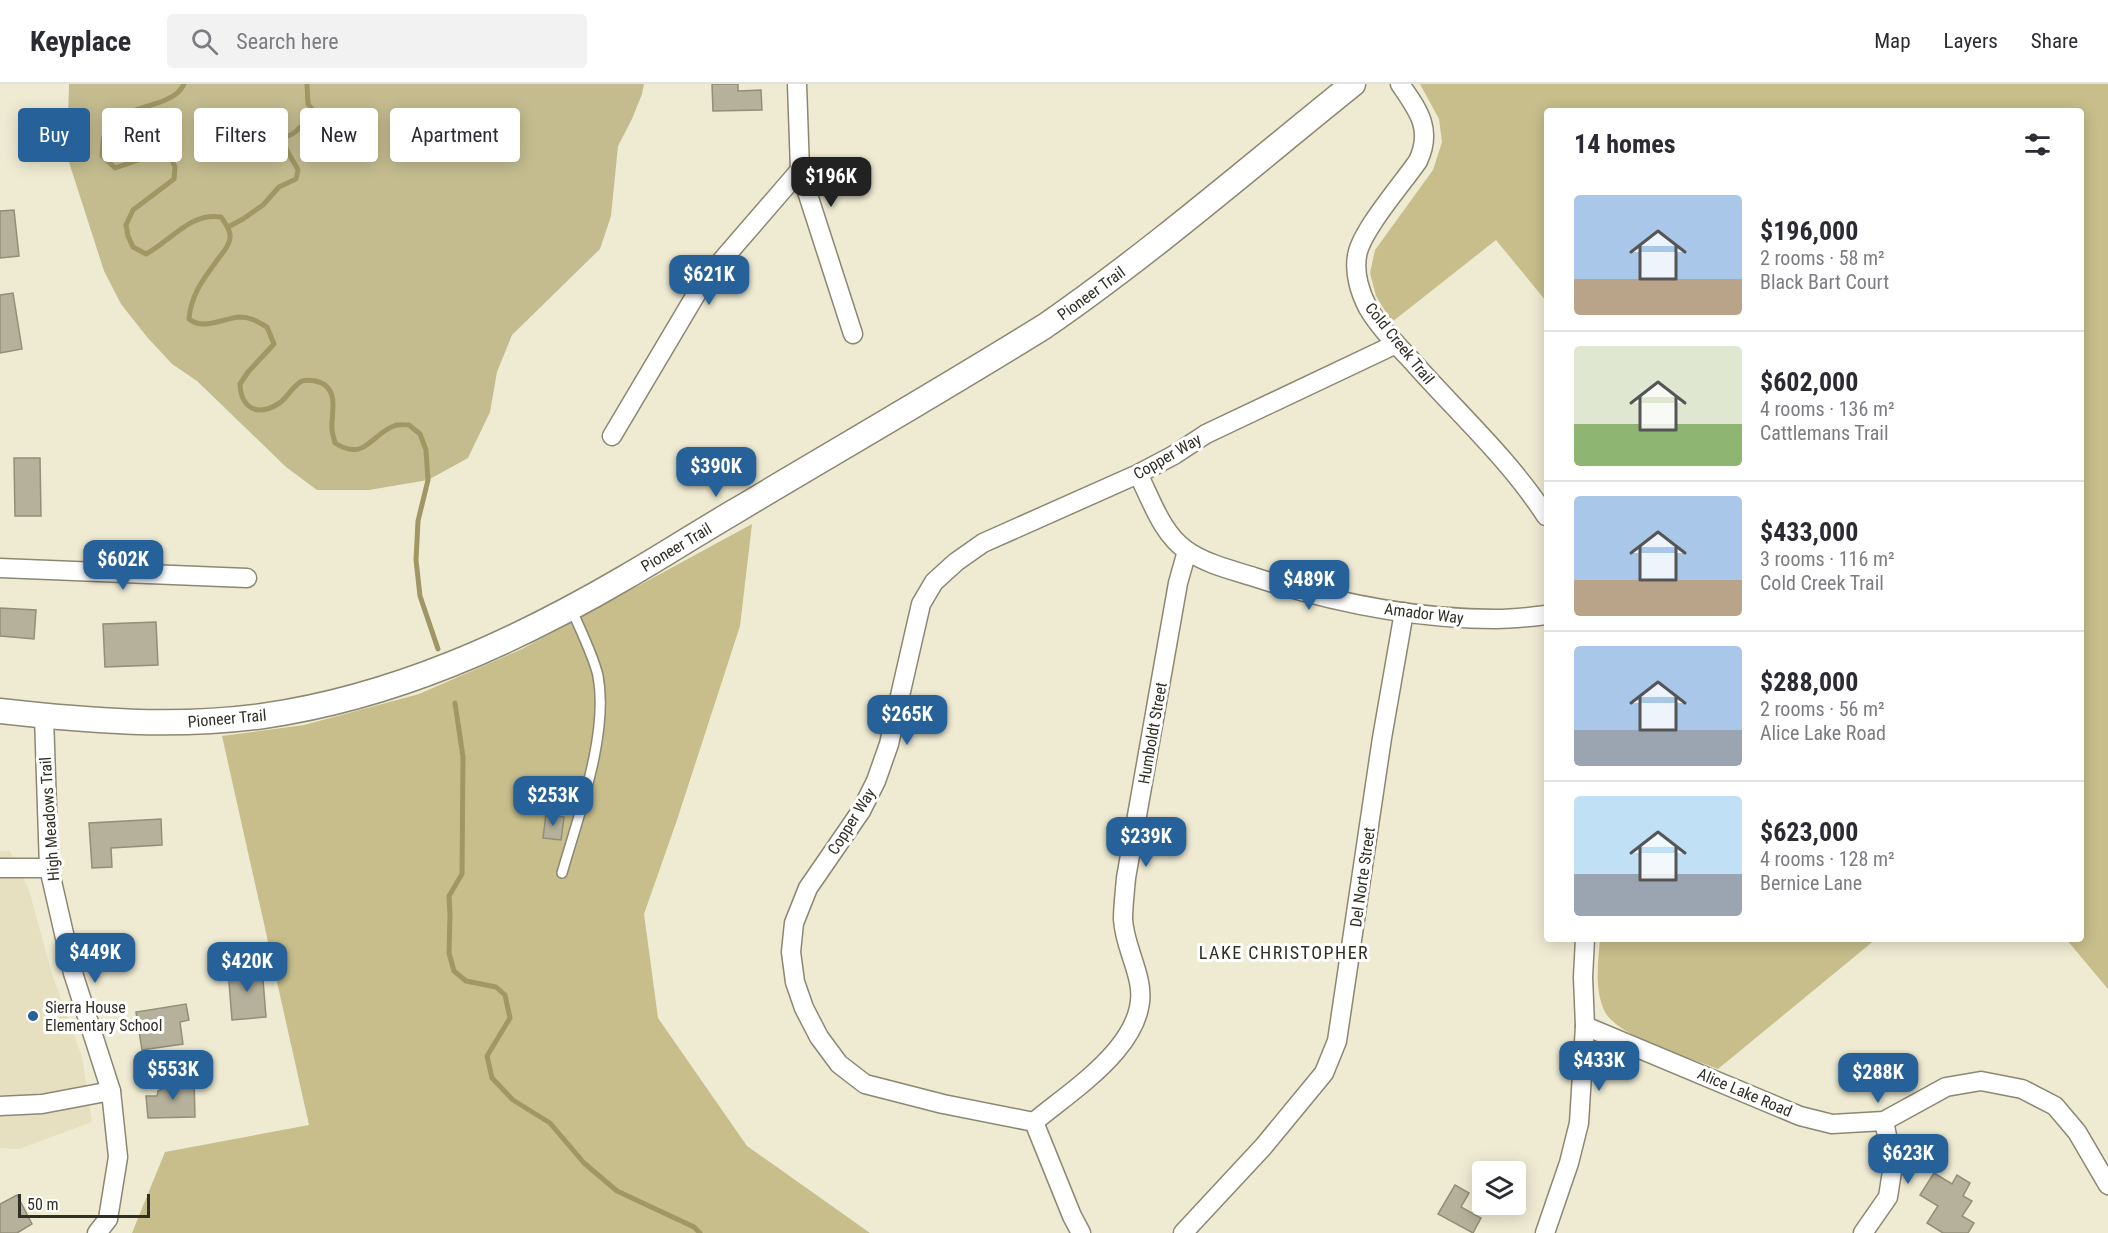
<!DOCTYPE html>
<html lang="en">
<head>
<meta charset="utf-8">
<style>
  :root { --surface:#fff; --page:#f2f2f3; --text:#2b2b33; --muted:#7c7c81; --line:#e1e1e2; --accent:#266299 }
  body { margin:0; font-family:"Roboto Condensed",sans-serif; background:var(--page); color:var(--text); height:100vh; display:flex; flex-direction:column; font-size:22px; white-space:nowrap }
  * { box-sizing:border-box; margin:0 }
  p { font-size:20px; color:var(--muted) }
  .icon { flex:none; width:33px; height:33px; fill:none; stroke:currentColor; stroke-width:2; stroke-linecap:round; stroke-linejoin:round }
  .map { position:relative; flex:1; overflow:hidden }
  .drawer { position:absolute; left:1544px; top:24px; width:540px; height:834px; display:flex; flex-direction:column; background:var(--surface); border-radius:6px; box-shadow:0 3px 15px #0003 }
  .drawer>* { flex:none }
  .hud { position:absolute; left:18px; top:24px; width:570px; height:54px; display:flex; gap:12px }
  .controls { position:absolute; left:1472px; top:1077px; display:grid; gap:12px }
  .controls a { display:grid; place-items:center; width:54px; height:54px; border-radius:6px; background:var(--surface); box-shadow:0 3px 15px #0003; font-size:30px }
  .scale { position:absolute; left:18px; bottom:15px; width:132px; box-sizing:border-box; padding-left:6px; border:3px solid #302f26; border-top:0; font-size:16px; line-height:21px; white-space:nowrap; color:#302f26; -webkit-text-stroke:4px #fff; paint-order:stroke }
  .price { position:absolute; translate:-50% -51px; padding:0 14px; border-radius:12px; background:var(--accent); color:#fff; font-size:20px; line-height:39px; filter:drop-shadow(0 2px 3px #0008) }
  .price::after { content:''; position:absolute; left:50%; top:36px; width:18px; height:14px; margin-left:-9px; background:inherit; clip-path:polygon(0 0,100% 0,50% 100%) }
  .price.current { background:#222; color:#fff }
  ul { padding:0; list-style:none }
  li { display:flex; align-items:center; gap:18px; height:150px; padding:0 30px }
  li+li { border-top:2px solid var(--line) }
  li span { display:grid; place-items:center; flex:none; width:168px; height:120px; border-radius:6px; color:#555 }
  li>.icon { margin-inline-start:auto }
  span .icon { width:72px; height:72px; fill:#fffc; stroke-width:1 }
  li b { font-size:26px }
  h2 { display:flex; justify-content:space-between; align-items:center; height:72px; padding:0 30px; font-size:26px }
  .tag { padding:0 21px; border-radius:6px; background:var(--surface); box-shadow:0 3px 15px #0003; font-size:21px; line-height:54px }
  .tag.current { background:var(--accent); color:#fff }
  header { display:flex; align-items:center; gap:36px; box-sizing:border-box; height:84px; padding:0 30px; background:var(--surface); border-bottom:2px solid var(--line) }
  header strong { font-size:28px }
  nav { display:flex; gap:33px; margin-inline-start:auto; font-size:21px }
  .search { width:420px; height:54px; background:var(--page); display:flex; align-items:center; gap:15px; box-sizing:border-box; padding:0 21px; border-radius:6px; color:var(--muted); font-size:22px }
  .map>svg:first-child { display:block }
</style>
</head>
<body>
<header>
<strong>Keyplace</strong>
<div class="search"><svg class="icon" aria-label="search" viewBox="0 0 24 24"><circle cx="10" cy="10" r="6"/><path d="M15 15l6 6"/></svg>Search here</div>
<nav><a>Map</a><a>Layers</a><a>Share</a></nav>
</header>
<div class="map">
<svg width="2108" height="1149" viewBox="0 0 2108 1149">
  <rect width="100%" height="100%" fill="#efebd3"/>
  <polygon fill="#e6e0c1" points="0,767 10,767 29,806 52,890 82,973 92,1038 19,1065 0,1064"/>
  <polygon fill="#c4bc8f" points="69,0 644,0 642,10 632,35 618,62 611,132 600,165 512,251 497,288 490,328 468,374 428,396 369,406 317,406 286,383 197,297 172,280 147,253 121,220 104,187 67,72"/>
  <g fill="#c7be8b">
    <polygon points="1420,0 2108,0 2108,905 2066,855 2080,855 2080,27 1546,27 1546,217 1496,156 1392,238 1376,212 1370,189 1375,166 1433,86 1442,58 1439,35"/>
    <polygon points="752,440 740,542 677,736 644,830 658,934 747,1062 870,1149 132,1149 165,1068 309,1041 222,652 304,641 419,610 522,565"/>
    <path d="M 1600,855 L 1876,855 L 1718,985 C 1691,974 1618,953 1605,928 C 1594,906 1598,878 1600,855 Z"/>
  </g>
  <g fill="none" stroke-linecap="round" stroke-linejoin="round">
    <g stroke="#a09765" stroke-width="5">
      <path d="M 184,0 C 172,27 118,18 105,49 C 102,56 103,65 102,72 L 115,84 L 156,70 L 170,72 L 175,83 L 174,95 L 133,126 L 126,141 L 128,152 L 133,163 L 146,170 C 171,157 190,128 221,133 C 225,139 231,146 230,154 C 229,163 223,168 218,175 C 204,194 191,210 189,235 C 203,247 223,234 240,233 C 251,233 258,238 267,243 L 274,260 L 248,288 L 240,300 C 241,324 257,333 278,320 C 287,315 292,302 302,297 C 308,295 320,297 325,301 C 338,311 331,331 332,345 C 332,350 334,354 335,359 C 365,378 370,351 394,342 C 398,340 404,341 409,341 L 420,350 L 426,366 L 428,396 L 418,437 L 416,476 L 420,512 L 438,565"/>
      <path d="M 228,143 L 243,135 L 263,121 L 279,103 L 296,95 L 298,86 C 293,75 283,65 284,53 C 295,52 309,35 312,25 L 308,20 L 307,0"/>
      <polyline points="455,619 463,673 462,790 449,812 450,831 449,869 454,887 466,897 496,903 505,911 510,934 487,972 492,994 513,1016 550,1039 584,1079 617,1107 694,1143 700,1149"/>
    </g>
  </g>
  <g fill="#b5b19b" stroke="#928e78" stroke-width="1.5">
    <polygon points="712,0 738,0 738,7 761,6 762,26 713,27"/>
    <polygon points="14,126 19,172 0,174 0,127"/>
    <polygon points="13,209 22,265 0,269 0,211"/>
    <polygon points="14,374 40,374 41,432 15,432"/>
    <polygon points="0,524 36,526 34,555 0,552"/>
    <polygon points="156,538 158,581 105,583 103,540"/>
    <polygon points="552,693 577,696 575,715 550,712"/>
    <polygon points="546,730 564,733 561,756 543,754"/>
    <polygon points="161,735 162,761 111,764 112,783 92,784 89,739"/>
    <polygon points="262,883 266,933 232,936 228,886"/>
    <polygon points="186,920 189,936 180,938 183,960 142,966 136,928"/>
    <polygon points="194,995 195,1033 148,1034 146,1012 157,1012 158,1007 167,1002 167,996"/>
    <polygon points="1934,1089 1952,1100 1957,1091 1970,1099 1963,1112 1972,1117 1962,1132 1974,1139 1968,1149 1943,1149 1927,1139 1938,1122 1920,1111"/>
    <polygon points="1455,1101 1469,1109 1461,1123 1481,1134 1473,1149 1438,1130"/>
    <polygon points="17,1111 32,1140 17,1149 0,1149 0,1120"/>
  </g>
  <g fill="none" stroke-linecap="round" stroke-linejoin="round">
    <defs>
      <path id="lane" d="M 562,789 C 578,733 609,650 598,592 C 594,573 579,543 571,524"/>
      <g id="street">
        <polyline points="797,0 800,86 853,250"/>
        <path d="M 1400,0 C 1418,26 1433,45 1418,77 C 1403,99 1360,148 1357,172 C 1354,189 1360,209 1368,224 C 1379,243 1397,261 1412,277 C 1457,328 1509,375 1546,432"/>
        <polyline points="612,352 704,197 800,86"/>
        <path d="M 1138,390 C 1151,415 1162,450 1186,466 C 1206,480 1232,486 1254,493 C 1331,518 1415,535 1496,535 C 1513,535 1530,533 1546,531"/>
        <polyline points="0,484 247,494"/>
        <polyline points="44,632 49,784 73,889 111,1007 118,1073 108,1135 97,1149"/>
        <polyline points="0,784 49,784"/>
        <polyline points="1585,942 1800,1032 1832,1040 1884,1037 1946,1003 1981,997 2022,1005 2055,1022 2077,1048 2108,1101"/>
        <polyline points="0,1022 42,1020 111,1007"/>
        <path d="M 1034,1038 C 1073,1005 1152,957 1139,898 C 1135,877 1124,857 1123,835 C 1123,822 1125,807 1126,794 L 1178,499 L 1187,467"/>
        <polyline points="1081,1149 1072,1132 1034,1038 943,1020 865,1000 839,980 819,953 804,924 795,898 791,868 794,839 808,804 861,727 876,697 889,660 921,520 934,498 956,478 983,459 1138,390 1174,371 1206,350 1396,260"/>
        <polyline points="1183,1149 1263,1063 1324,989 1337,957 1382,654 1404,528"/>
        <polyline points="1545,1149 1569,1079 1579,1039 1585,942 1583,893 1585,855"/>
        <polyline points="1863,1149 1888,1113 1893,1081 1884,1037"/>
      </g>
      <path id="secondary" d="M 0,627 C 88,637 175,644 263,632 C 394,613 513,559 626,493 C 664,471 701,447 739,425 C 841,364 944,305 1045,242 C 1152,168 1251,82 1353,0"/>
    </defs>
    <use href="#lane" stroke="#8b8772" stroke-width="12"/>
    <use href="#street" stroke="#8b8772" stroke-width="21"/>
    <use href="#secondary" stroke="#8b8772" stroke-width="27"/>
    <use href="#lane" stroke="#fff" stroke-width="9"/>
    <use href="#street" stroke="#fff" stroke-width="18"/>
    <use href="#secondary" stroke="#fff" stroke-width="24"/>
  </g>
  <circle fill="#266299" stroke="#fff" stroke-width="2" cx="33" cy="932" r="6"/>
  <g text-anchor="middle" stroke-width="6" stroke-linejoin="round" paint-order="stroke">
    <g font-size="16" fill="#302f26" stroke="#fff">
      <text transform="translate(1091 209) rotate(-36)" y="6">Pioneer Trail</text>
      <text transform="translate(1400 259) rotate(51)" y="6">Cold Creek Trail</text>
      <text transform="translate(1167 372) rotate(-30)" y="6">Copper Way</text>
      <text transform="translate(676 463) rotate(-31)" y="6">Pioneer Trail</text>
      <text transform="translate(1424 529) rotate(7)" y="6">Amador Way</text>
      <text transform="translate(227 634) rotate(-5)" y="6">Pioneer Trail</text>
      <text transform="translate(1152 649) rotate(-80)" y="6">Humboldt Street</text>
      <text transform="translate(49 735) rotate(-94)" y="6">High Meadows Trail</text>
      <text transform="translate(851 737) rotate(-58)" y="6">Copper Way</text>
      <text transform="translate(1362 793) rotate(-82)" y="6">Del Norte Street</text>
      <text transform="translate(1745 1008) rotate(23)" y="6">Alice Lake Road</text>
    </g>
    <g font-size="16" fill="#302f26" stroke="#fff" text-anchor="start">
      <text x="45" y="929">Sierra House<tspan x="45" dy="18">Elementary School</tspan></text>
    </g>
    <g font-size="18" letter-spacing="1.5" fill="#302f26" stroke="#fff">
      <text x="1284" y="875">LAKE CHRISTOPHER</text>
    </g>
  </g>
</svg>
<div class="controls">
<a><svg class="icon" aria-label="layers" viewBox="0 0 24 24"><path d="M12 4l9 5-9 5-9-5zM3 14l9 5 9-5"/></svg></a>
</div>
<div class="scale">50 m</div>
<b class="price current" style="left:831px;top:124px">$196K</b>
<b class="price" style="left:709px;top:222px">$621K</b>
<b class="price" style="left:716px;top:414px">$390K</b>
<b class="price" style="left:123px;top:507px">$602K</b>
<b class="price" style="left:1309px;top:527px">$489K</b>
<b class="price" style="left:907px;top:662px">$265K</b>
<b class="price" style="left:553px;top:743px">$253K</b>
<b class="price" style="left:1146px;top:784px">$239K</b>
<b class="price" style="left:95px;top:900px">$449K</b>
<b class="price" style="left:247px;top:909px">$420K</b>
<b class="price" style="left:1599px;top:1008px">$433K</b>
<b class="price" style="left:173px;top:1017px">$553K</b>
<b class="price" style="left:1878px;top:1020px">$288K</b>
<b class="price" style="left:1908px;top:1101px">$623K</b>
<div class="hud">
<a class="tag current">Buy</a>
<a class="tag">Rent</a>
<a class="tag">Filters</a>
<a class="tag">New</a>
<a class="tag">Apartment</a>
</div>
<section class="drawer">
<h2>14 homes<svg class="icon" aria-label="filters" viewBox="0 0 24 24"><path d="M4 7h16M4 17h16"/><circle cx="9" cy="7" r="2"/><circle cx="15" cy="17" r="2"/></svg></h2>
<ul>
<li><span style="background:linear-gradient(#a9c7e8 70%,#b9a48a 0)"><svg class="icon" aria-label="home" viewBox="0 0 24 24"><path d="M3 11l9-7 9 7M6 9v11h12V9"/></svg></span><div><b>$196,000</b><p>2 rooms · 58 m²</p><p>Black Bart Court</p></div></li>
<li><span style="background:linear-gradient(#dfe7d0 65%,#8fb573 0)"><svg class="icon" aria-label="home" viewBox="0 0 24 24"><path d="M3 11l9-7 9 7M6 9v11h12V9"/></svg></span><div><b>$602,000</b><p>4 rooms · 136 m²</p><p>Cattlemans Trail</p></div></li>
<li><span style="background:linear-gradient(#a9c7e8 70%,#b9a48a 0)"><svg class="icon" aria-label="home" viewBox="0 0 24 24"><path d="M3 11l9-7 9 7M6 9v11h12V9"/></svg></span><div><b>$433,000</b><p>3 rooms · 116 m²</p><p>Cold Creek Trail</p></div></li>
<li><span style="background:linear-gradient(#a9c7e8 70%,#9aa5b1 0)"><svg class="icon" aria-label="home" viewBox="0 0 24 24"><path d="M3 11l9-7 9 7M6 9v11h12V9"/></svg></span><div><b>$288,000</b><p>2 rooms · 56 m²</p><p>Alice Lake Road</p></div></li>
<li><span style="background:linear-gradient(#bfe0f5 65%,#9aa5b1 0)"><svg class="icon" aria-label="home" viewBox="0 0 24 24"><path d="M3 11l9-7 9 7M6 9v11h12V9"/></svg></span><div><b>$623,000</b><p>4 rooms · 128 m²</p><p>Bernice Lane</p></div></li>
</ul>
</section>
</div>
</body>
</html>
